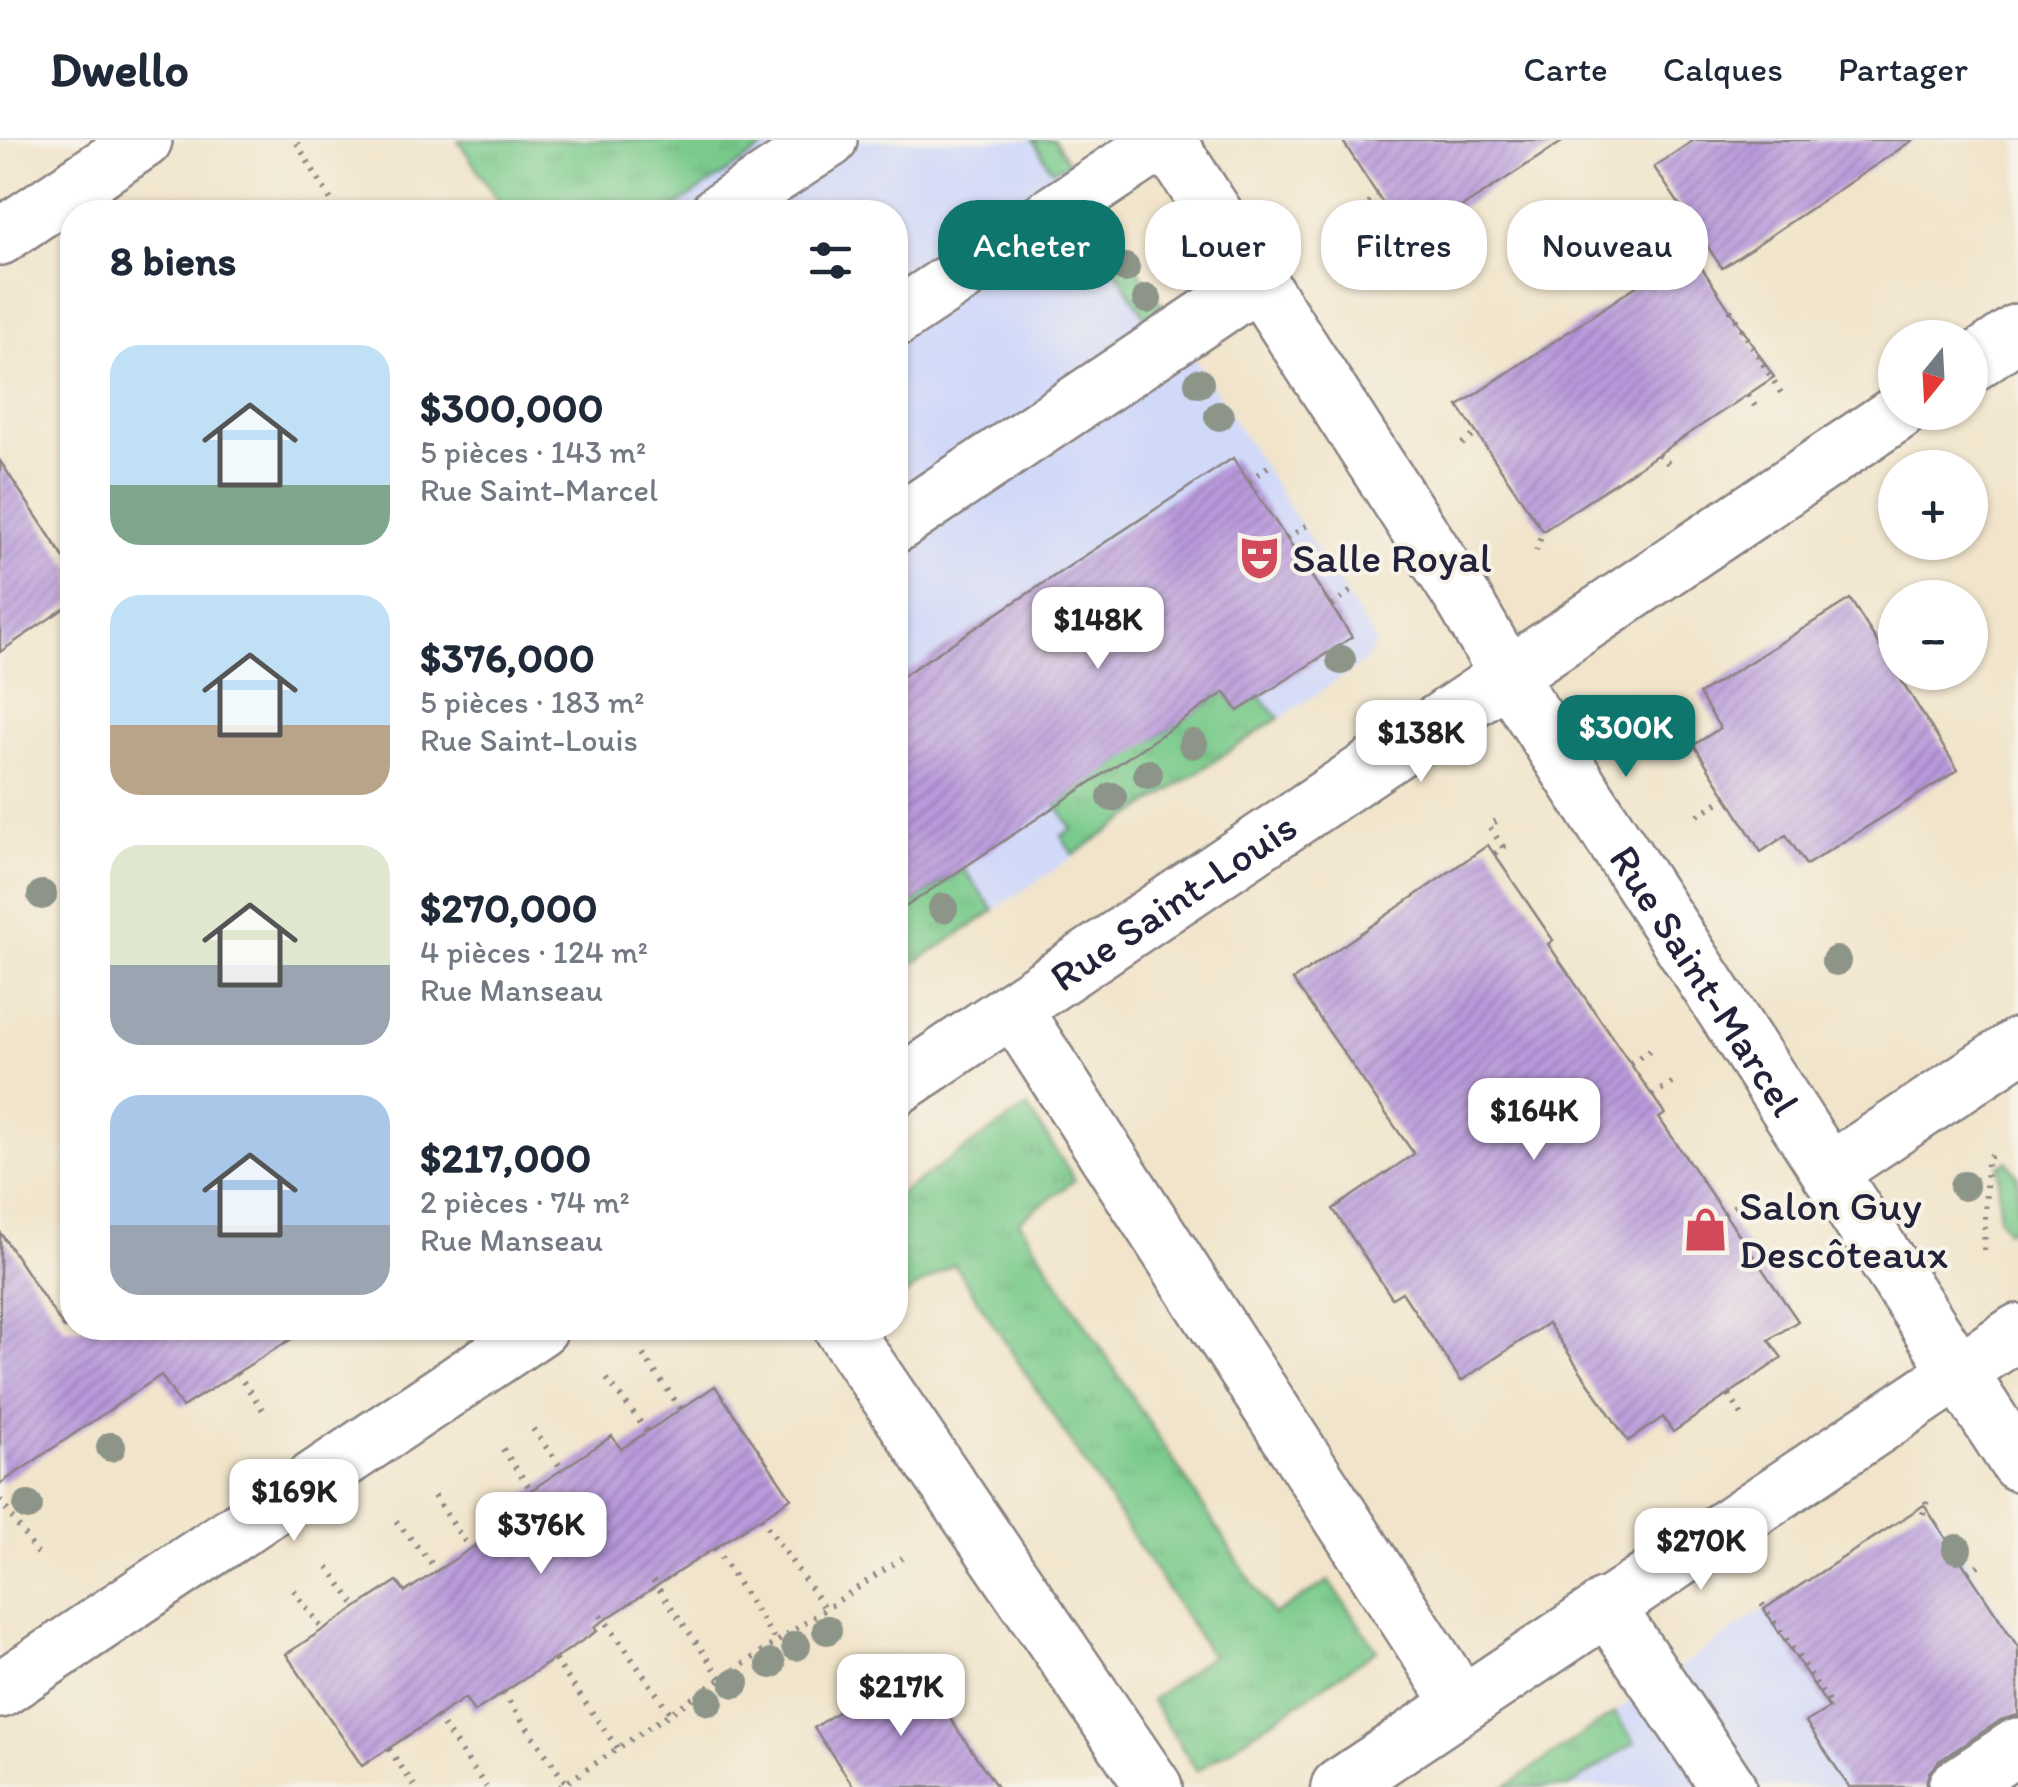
<!DOCTYPE html>
<html lang="fr">
<head>
<meta charset="utf-8">
<style>
  :root { --surface:#fff; --page:#f6f6f7; --text:#1f2937; --muted:#747a83; --line:#e0e1e3; --accent:#0f766e }
  body { margin:0; font-family:Itim,sans-serif; background:var(--page); color:var(--text); height:100vh; display:flex; flex-direction:column; font-size:38px; white-space:nowrap }
  * { box-sizing:border-box; margin:0 }
  p { font-size:32px; color:var(--muted) }
  .icon { flex:none; width:55px; height:55px; fill:none; stroke:currentColor; stroke-width:2; stroke-linecap:round; stroke-linejoin:round }
  .map { position:relative; flex:1; overflow:hidden }
  .side { position:absolute; left:60px; top:60px; width:848px; height:1140px; display:flex; flex-direction:column; background:var(--surface); border-radius:40px; box-shadow:0 2px 8px #0004 }
  .side>* { flex:none }
  .banner { position:absolute; left:938px; top:60px; width:930px; height:90px; display:flex; gap:20px }
  .needle { width:65px; rotate:198deg }
  .buttons { position:absolute; left:1878px; top:180px; display:grid; gap:20px }
  .buttons a { display:grid; place-items:center; width:110px; height:110px; border-radius:50%; background:var(--surface); box-shadow:0 2px 8px #0004; font-size:50px }
  .price { position:absolute; translate:-50% -85px; padding:0 22px; border-radius:20px; background:#fff; color:#222; font-size:32px; line-height:65px; filter:drop-shadow(0 2px 5px #0008) }
  .price::after { content:''; position:absolute; left:50%; top:60px; width:30px; height:22px; margin-left:-15px; background:inherit; clip-path:polygon(0 0,100% 0,50% 100%) }
  .price.active { background:var(--accent); color:#fff }
  ul { padding:0; list-style:none }
  li { display:flex; align-items:center; gap:30px; height:250px; padding:0 50px }
  li span { display:grid; place-items:center; flex:none; width:280px; height:200px; border-radius:30px; color:#555 }
  li>.icon { margin-inline-start:auto }
  span .icon { width:120px; height:120px; fill:#fffc; stroke-width:1 }
  li b { font-size:42px }
  h2 { display:flex; justify-content:space-between; align-items:center; height:120px; padding:0 50px; font-size:42px }
  .chip { padding:0 35px; border-radius:40px; background:var(--surface); box-shadow:0 2px 8px #0004; font-size:35px; line-height:90px }
  .chip.active { background:var(--accent); color:#fff }
  header { display:flex; align-items:center; gap:60px; box-sizing:border-box; height:140px; padding:0 50px; background:var(--surface); border-bottom:2px solid var(--line) }
  header strong { font-size:48px }
  nav { display:flex; gap:55px; margin-inline-start:auto; font-size:35px }
  .map>svg:first-child { display:block }
</style>
</head>
<body>
<header>
<strong>Dwello</strong>
<nav><a>Carte</a><a>Calques</a><a>Partager</a></nav>
</header>
<div class="map">
<svg width="2018" height="1647" viewBox="0 0 2018 1647">
  <defs>
    <pattern id="grass-tufts" width="24" height="20" patternUnits="userSpaceOnUse" patternTransform="scale(2.5)"><rect width="24" height="20" fill="#79ca8b"/><path d="M3 7l-1-3M5 7V3M7 7l1-3M15 17l-1-3M17 17v-4M19 17l1-3" fill="none" stroke="#68ad79"/></pattern>
    <pattern id="building-hatch" width="6" height="6" patternUnits="userSpaceOnUse" patternTransform="scale(2.5)"><rect width="6" height="6" fill="#b99adc"/><path d="M-1 1l2-2M0 6l6-6M5 7l2-2" fill="none" stroke="#967db4"/></pattern>
  </defs>
  <rect width="100%" height="100%" fill="#f7f3e8"/>
  <filter id="ink" filterUnits="userSpaceOnUse"><feTurbulence type="fractalNoise" baseFrequency=".01" numOctaves="2"/><feDisplacementMap in="SourceGraphic" scale="20" xChannelSelector="R" yChannelSelector="G"/><feConvolveMatrix kernelMatrix="1 2 1 2 8 2 1 2 1" color-interpolation-filters="sRGB"/></filter>
  <filter id="wash" filterUnits="userSpaceOnUse"><feTurbulence type="fractalNoise" baseFrequency=".0048" numOctaves="4" result="noise"/><feDisplacementMap in="SourceGraphic" scale="40" xChannelSelector="R" yChannelSelector="G"/><feGaussianBlur stdDeviation="2.25" result="paint"/><feColorMatrix in="noise" values="0 0 0 0 0 0 0 0 0 0 0 0 0 0 0 0 0 1.4 0 .05"/><feComposite in="paint" operator="in"/></filter>
  <g filter="url(#wash)">
    <rect width="100%" height="100%" fill="#f1e4ca"/>
    <g fill="#d1d9f9">
      <polygon points="458,0 1054,0 1376,502 1366,521 895,836 895,72 505,72"/>
      <polygon points="1933,1369 2018,1499 2018,1647 1505,1647 1764,1469 1912,1372"/>
    </g>
    <g fill="url(#grass-tufts)" stroke="#4e7663" stroke-width="2.5">
      <polygon points="458,0 755,0 765,7 667,72 505,72"/>
      <polygon points="1033,0 1054,0 1069,23 1052,30"/>
      <polygon points="1105,80 1165,170 1148,181 1090,91"/>
      <polygon points="1225,552 1238,570 1260,556 1279,578 1073,715 1061,696 1072,689 1056,664"/>
      <polygon points="964,729 994,771 910,826 895,806 895,774"/>
      <polygon points="1027,967 1075,1040 1019,1081 1273,1475 1329,1441 1377,1510 1197,1631 1151,1560 1211,1516 954,1124 895,1161 895,1057"/>
      <polygon points="2007,1021 2018,1036 2018,1083 2007,1091 1999,1077 1999,1026"/>
      <polygon points="1614,1573 1635,1602 1569,1647 1505,1647"/>
    </g>
    <g id="blocks">
      <g fill="url(#building-hatch)">
        <polygon points="1342,0 1565,0 1408,102"/>
        <polygon points="1694,0 1913,0 1722,128 1654,27"/>
        <polygon points="1690,110 1774,237 1543,391 1458,266"/>
        <polygon points="1233,318 1352,497 1238,571 1225,552 895,774 895,541"/>
        <polygon points="0,321 72,430 72,463 0,512"/>
        <polygon points="1850,459 1958,630 1806,725 1786,695 1761,712 1694,605 1720,588 1699,554"/>
        <polygon points="1488,705 1553,800 1548,804 1665,974 1659,978 1798,1181 1769,1200 1782,1218 1673,1292 1663,1277 1628,1301 1548,1183 1461,1241 1402,1152 1392,1158 1333,1069 1414,1014 1293,840"/>
        <polygon points="0,1092 64,1188 309,1188 182,1267 161,1235 0,1344"/>
        <polygon points="715,1246 791,1358 594,1487 597,1491 474,1572 465,1558 362,1626 286,1514 397,1441 405,1452 523,1374 515,1361 612,1296 621,1309"/>
        <polygon points="1924,1365 2018,1507 2018,1575 2001,1580 1939,1621 1929,1632 1925,1647 1849,1647 1806,1582 1829,1568 1764,1469"/>
        <polygon points="911,1522 997,1647 854,1647 814,1588"/>
      </g>
    </g>
  </g>
  <g filter="url(#ink)">
    <use href="#blocks" fill-opacity="0" stroke="#8a8382" stroke-width="2.5"/>
    <g fill="none" stroke-linecap="round" stroke-linejoin="round">
      <defs>
        <g id="minor">
          <path id="s1" d="M 1167,0 L 1464,460 L 1508,536 L 2018,1323"/>
          <polyline points="719,72 829,0"/>
          <polyline points="0,97 144,0"/>
          <polyline points="895,179 1164,0"/>
          <polyline points="1970,225 2018,192"/>
          <polyline points="895,385 1258,142"/>
          <polyline points="1013,869 1462,1564"/>
          <path id="s2" d="M 895,948 L 1899,272"/>
          <polyline points="1829,1032 2018,906"/>
          <polyline points="842,1188 1154,1647"/>
          <polyline points="1606,1466 1728,1647"/>
          <polyline points="0,1550 540,1188"/>
          <polyline points="1339,1647 2018,1192"/>
          <polyline points="1956,1647 2018,1606"/>
        </g>
      </defs>
      <use href="#minor" stroke="#8a8382" stroke-width="60"/>
      <g stroke="#8a8382" stroke-width="6" stroke-dasharray="2.5 8" stroke-linecap="butt">
        <polyline points="297,3 332,62"/>
        <polyline points="1325,93 1379,56"/>
        <polyline points="1730,170 1781,253"/>
        <polyline points="1748,255 1757,269"/>
        <polyline points="1462,304 1476,294"/>
        <polyline points="1659,314 1671,326"/>
        <polyline points="1249,341 1273,323"/>
        <polyline points="1287,399 1311,382"/>
        <polyline points="1536,411 1543,391"/>
        <polyline points="1332,466 1355,448"/>
        <polyline points="1698,675 1727,657"/>
        <polyline points="1495,714 1503,707 1489,686 1502,677"/>
        <polyline points="1630,923 1651,910"/>
        <polyline points="1652,955 1672,943"/>
        <polyline points="1724,1073 1748,1058"/>
        <polyline points="1984,1110 1987,1019 1994,1014"/>
        <polyline points="643,1215 681,1269"/>
        <polyline points="237,1233 263,1270"/>
        <polyline points="607,1239 647,1291"/>
        <polyline points="1729,1255 1743,1277"/>
        <polyline points="533,1289 562,1329"/>
        <polyline points="503,1309 531,1350"/>
        <polyline points="434,1356 470,1409"/>
        <polyline points="0,1360 41,1419"/>
        <polyline points="1923,1374 1928,1356"/>
        <polyline points="761,1378 825,1469"/>
        <polyline points="396,1381 437,1430"/>
        <polyline points="715,1408 777,1503"/>
        <polyline points="328,1427 357,1467"/>
        <polyline points="1968,1432 1980,1424"/>
        <polyline points="653,1441 722,1539"/>
        <polyline points="294,1450 323,1490"/>
        <polyline points="1762,1464 1831,1566"/>
        <polyline points="601,1475 671,1574"/>
        <polyline points="555,1520 618,1609"/>
        <polyline points="503,1553 566,1643"/>
        <polyline points="437,1577 486,1647"/>
        <polyline points="389,1609 415,1647"/>
        <polyline points="560,1647 908,1414"/>
      </g>
      <use href="#minor" stroke="#fff" stroke-width="55"/>
    </g>
    <g fill="#8d9589">
      <circle cx="1105" cy="102" r="15"/>
      <circle cx="1125" cy="128" r="15"/>
      <circle cx="1147" cy="159" r="15"/>
      <circle cx="1199" cy="243" r="15"/>
      <circle cx="1219" cy="276" r="15"/>
      <circle cx="1341" cy="520" r="15"/>
      <circle cx="1193" cy="604" r="15"/>
      <circle cx="1148" cy="634" r="15"/>
      <circle cx="1112" cy="657" r="15"/>
      <circle cx="42" cy="755" r="15"/>
      <circle cx="943" cy="768" r="15"/>
      <circle cx="1836" cy="821" r="15"/>
      <circle cx="1964" cy="1046" r="15"/>
      <circle cx="111" cy="1307" r="15"/>
      <circle cx="28" cy="1366" r="15"/>
      <circle cx="1957" cy="1409" r="15"/>
      <circle cx="827" cy="1490" r="15"/>
      <circle cx="796" cy="1506" r="15"/>
      <circle cx="771" cy="1524" r="15"/>
      <circle cx="735" cy="1543" r="15"/>
      <circle cx="709" cy="1561" r="15"/>
    </g>
  </g>
  <defs>
    <symbol id="theatre-bare" viewBox="-9 -9 18 18"><path d="M-5-5.5Q0-4 5-5.5V0Q5 5 0 6Q-5 5-5 0ZM-3.3-2.5H-1v1.5H-3.3ZM1-2.5H3.3v1.5H1ZM-2.8 1Q0 5.5 2.8 1Z" fill="#d1495b" stroke="#f7f3e8" stroke-width="2.5" paint-order="stroke"/></symbol>
    <symbol id="shop-bare" viewBox="-9 -9 18 18"><path d="M-5-2.5h2.3a2.7 3.5 0 0 1 5.4 0H5L5.5 6h-11ZM-1.5-2.5h3a1.5 2.3 0 0 0-3 0Z" fill="#d1495b" stroke="#f7f3e8" stroke-width="2.5" paint-order="stroke"/></symbol>
  </defs>
  <g fill-rule="evenodd">
    <use href="#theatre-bare" x="1228" y="386" width="63" height="63"/>
    <use href="#shop-bare" x="1674" y="1058" width="63" height="63"/>
  </g>
  <g text-anchor="middle" stroke-width="8" stroke-linejoin="round" paint-order="stroke">
    <g font-size="42" fill="#22223b" stroke="#f7f3e8" text-anchor="start">
      <text x="1292" y="432">Salle Royal</text>
      <text x="1739" y="1080">Salon Guy<tspan x="1739" dy="48">Descôteaux</tspan></text>
    </g>
    <g font-size="42" fill="#22223b" stroke="#f7f3e8">
      <text dy="15" stroke="none"><textPath href="#s2" startOffset="335">Rue Saint-Louis</textPath></text>
      <text dy="15" stroke="none"><textPath href="#s1" startOffset="998">Rue Saint-Marcel</textPath></text>
    </g>
  </g>
</svg>
<div class="buttons">
<a><svg class="needle" viewBox="-14 -14 28 28"><path d="M0-13l5 13h-10z" fill="#e53935"/><path d="M0 13l5-13h-10z" fill="#747a83"/></svg></a>
<a>+</a>
<a>−</a>
</div>
<b class="price" style="left:1098px;top:532px">$148K</b>
<b class="price active" style="left:1626px;top:640px">$300K</b>
<b class="price" style="left:1421px;top:645px">$138K</b>
<b class="price" style="left:1534px;top:1023px">$164K</b>
<b class="price" style="left:294px;top:1404px">$169K</b>
<b class="price" style="left:541px;top:1437px">$376K</b>
<b class="price" style="left:1701px;top:1453px">$270K</b>
<b class="price" style="left:901px;top:1599px">$217K</b>
<div class="banner">
<a class="chip active">Acheter</a>
<a class="chip">Louer</a>
<a class="chip">Filtres</a>
<a class="chip">Nouveau</a>
</div>
<section class="side">
<h2>8 biens<svg class="icon" aria-label="filters" viewBox="0 0 24 24"><path d="M4 7h16M4 17h16"/><circle cx="9" cy="7" r="2"/><circle cx="15" cy="17" r="2"/></svg></h2>
<ul>
<li><span style="background:linear-gradient(#bfe0f5 70%,#7fa58c 0)"><svg class="icon" aria-label="home" viewBox="0 0 24 24"><path d="M3 11l9-7 9 7M6 9v11h12V9"/></svg></span><div><b>$300,000</b><p>5 pièces · 143 m²</p><p>Rue Saint-Marcel</p></div></li>
<li><span style="background:linear-gradient(#bfe0f5 65%,#b9a48a 0)"><svg class="icon" aria-label="home" viewBox="0 0 24 24"><path d="M3 11l9-7 9 7M6 9v11h12V9"/></svg></span><div><b>$376,000</b><p>5 pièces · 183 m²</p><p>Rue Saint-Louis</p></div></li>
<li><span style="background:linear-gradient(#dfe7d0 60%,#9aa5b1 0)"><svg class="icon" aria-label="home" viewBox="0 0 24 24"><path d="M3 11l9-7 9 7M6 9v11h12V9"/></svg></span><div><b>$270,000</b><p>4 pièces · 124 m²</p><p>Rue Manseau</p></div></li>
<li><span style="background:linear-gradient(#a9c7e8 65%,#9aa5b1 0)"><svg class="icon" aria-label="home" viewBox="0 0 24 24"><path d="M3 11l9-7 9 7M6 9v11h12V9"/></svg></span><div><b>$217,000</b><p>2 pièces · 74 m²</p><p>Rue Manseau</p></div></li>
</ul>
</section>
</div>
</body>
</html>
